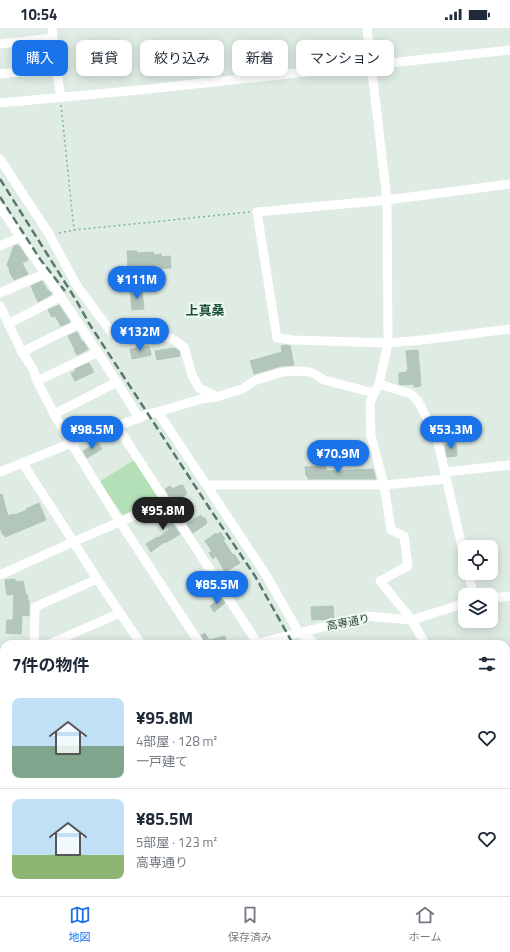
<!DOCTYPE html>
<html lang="ja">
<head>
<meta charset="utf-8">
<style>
  :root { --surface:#fff; --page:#f2f2f3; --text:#1f2937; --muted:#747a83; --line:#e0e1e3; --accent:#1a73e8 }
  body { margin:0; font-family:"Titillium Web","Noto Sans JP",sans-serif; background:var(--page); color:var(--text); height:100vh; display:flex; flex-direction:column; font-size:15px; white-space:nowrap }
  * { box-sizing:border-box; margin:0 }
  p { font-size:13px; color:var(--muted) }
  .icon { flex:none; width:22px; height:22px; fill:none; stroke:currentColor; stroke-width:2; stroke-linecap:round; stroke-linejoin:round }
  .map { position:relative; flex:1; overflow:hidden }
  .side { position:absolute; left:0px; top:612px; width:510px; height:256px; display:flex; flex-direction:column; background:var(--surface); border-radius:12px 12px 0 0; box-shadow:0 2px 10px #0003 }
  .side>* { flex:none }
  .guide { position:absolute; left:12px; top:12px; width:486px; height:36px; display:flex; gap:8px }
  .fabs { position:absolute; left:458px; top:512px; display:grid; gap:8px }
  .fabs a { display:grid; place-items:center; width:40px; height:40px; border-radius:8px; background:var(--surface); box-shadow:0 2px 10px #0003; font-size:20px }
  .price { position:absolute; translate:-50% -34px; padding:0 9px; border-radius:14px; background:var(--accent); color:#fff; font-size:13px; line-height:26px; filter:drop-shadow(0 1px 2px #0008) }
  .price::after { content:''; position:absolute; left:50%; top:24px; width:12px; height:9px; margin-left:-6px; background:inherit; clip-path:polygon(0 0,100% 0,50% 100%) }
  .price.selected { background:#222; color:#fff }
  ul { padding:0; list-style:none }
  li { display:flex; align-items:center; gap:12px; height:100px; padding:0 12px }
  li+li { border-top:1px solid var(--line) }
  li span { display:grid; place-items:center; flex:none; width:112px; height:80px; border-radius:8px; color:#555 }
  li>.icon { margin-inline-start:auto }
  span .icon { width:48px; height:48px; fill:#fffc; stroke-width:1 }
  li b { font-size:17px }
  h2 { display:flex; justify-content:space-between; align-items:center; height:48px; padding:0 12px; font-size:17px }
  .tag { padding:0 14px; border-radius:8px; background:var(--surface); box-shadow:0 2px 10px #0003; font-size:14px; line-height:36px }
  .tag.selected { background:var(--accent); color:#fff }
  .status { display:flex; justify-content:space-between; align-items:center; height:28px; padding:0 20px; background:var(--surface); direction:ltr }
  .status svg { height:11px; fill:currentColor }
  .menu { display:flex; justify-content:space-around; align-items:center; height:56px; border-top:1px solid var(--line); background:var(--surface); font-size:11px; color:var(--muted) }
  .menu a { display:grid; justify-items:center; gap:2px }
  .menu .selected { color:var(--accent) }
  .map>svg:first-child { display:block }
</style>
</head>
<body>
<div class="status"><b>10:54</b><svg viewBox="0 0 49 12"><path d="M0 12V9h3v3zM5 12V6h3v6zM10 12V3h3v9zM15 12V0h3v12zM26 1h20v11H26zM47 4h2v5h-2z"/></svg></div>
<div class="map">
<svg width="510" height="868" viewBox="0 0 510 868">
  <rect width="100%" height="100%" fill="#deece3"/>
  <polygon fill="#ccdbd1" points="0,816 4,816 4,864 350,864 351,868 0,868"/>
  <g fill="#b4e0b7">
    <polygon points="134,432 160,468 123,487 99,454"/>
    <polygon points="191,864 340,864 341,868 191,868"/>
  </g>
  <g fill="#b3c6bb" stroke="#b0c6b8">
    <polygon points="17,217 19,218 21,220 20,221 22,222 28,232 22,235 28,246 14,252 9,243 10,242 7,237 14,218"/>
    <polygon points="127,223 137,223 137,225 153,224 154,227 161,226 161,229 170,228 171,240 128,242"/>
    <polygon points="42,253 48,263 49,263 52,266 38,274 31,258"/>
    <polygon points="142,262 144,281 132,282 130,263"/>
    <polygon points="59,277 70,294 61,298 55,288 52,289 48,282"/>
    <polygon points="77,304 82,314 83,313 88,321 87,321 87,322 77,327 74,322 75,322 68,308"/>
    <polygon points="286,317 290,318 294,337 281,338 254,346 250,333 282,324 281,318"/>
    <polygon points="149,318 151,327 132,331 130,321"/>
    <polygon points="174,320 179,323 180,328 157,332 155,323"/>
    <polygon points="418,322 421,358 414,359 414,356 402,357 399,356 399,345 407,344 407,342 408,342 406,323"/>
    <polygon points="89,335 94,344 75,353 71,345 76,343 75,341"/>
    <polygon points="98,414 102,421 87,430 83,423"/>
    <polygon points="456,416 457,428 447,429 445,417"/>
    <polygon points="326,438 326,443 373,441 376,451 308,451 308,448 306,448 305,439"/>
    <polygon points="181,457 181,458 183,457 187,466 176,472 174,468 172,469 172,468 170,469 165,461 170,458 172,461"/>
    <polygon points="2,466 8,488 13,486 14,487 27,482 26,481 39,475 46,492 5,509 4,506 3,507 0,500 0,467"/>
    <polygon points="163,482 180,506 169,513 169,512 165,515 164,514 151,524 146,516 157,509 158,510 169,502 161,490 152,495 148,488"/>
    <polygon points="201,487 202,490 204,489 207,494 206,495 206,496 193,505 187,496"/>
    <polygon points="220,504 225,511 223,512 233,527 234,526 240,535 225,544 216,528 213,531 209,525 212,523 205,513 216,505 217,507"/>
    <polygon points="15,551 15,554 23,553 26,567 28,567 27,572 29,572 29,588 22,587 21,606 6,605 7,592 13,592 14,566 7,567 5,552"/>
    <polygon points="221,570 225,575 214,584 210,578"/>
    <polygon points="333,578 334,590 329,591 312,592 311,579"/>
    <polygon points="205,605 209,612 225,608 227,616 206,616 201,607"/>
  </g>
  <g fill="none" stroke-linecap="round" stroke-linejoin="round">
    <g stroke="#7bb396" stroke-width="1.5" stroke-dasharray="2 3" stroke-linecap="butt">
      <polyline points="61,77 74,202"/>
      <polyline points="59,205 74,202 250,184"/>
      <polyline points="506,831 510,830"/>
    </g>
    <g stroke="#fff" stroke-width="9">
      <polyline points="52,0 56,40 61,69"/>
      <polyline points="367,0 387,172 388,315 379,356 374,365 370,375 371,408 384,457 391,502 404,508 408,538 380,553 412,592 425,616"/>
      <polyline points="0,16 53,10"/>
      <polyline points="0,46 56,40"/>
      <polyline points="0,75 139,62 510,22"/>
      <polyline points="0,131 49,206 77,258 117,312 122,313 154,307 171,310 184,319 192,347 199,360 216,368"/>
      <polyline points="510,156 387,172 257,184 277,310 293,312 388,315 422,312 510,301"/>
      <path d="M 0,179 C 47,249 96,318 139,390"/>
      <polyline points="0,218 20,209"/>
      <polyline points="0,265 44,246"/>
      <polyline points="0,278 22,324 33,341 37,353 54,386 71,415 120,494 200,616"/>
      <polyline points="8,296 60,269"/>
      <polyline points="22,324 79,296"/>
      <polyline points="37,353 98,324"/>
      <polyline points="379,356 411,366 418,373 437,410 465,532"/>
      <polyline points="158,384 266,547 299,605 312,613 314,616"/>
      <polyline points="54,386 117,354"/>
      <polyline points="117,398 258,616"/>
      <polyline points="23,436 57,488 97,551 141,616"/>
      <polyline points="0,444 71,415 139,390 148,386 158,384 201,371 217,369 242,361 256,352 283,344 298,343 310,344 318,348 324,352 374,365"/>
      <polyline points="445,444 510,437"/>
      <polyline points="207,457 384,457 446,451"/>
      <polyline points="468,545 474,567"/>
      <polyline points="0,547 73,514 166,474"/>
      <polyline points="491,570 510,568"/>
      <polyline points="34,616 35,579 97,551"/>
      <polyline points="49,616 120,585"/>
      <polyline points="255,616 367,588 412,592 465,575"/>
      <polyline points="0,653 4,653"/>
      <polyline points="506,694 510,693"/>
      <polyline points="506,781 506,789"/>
      <polyline points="506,801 510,811"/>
      <polyline points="355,864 356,868"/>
    </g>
    <g stroke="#587969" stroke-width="2.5" stroke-dasharray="8 4" stroke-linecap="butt">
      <polyline points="0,151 76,272 90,297 210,481 255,548 293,616"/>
      <polyline points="0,169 40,231 65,263"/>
      <polyline points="376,864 377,868"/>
    </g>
  </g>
  <g text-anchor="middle" stroke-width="4" stroke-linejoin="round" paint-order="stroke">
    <g font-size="11" fill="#1e3d2e" stroke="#eff8f1">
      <text transform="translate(348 594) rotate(-11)" y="4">高専通り</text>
    </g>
    <g font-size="13" font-weight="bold" fill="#185137" stroke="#eff8f1">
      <text x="205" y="287">上真桑</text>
    </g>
  </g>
</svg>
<div class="fabs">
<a><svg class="icon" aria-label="locate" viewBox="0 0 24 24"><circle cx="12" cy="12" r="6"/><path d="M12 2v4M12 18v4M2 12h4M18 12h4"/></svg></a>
<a><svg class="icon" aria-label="layers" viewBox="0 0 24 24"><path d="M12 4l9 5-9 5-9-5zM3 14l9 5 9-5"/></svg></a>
</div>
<b class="price" style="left:137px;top:272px">¥111M</b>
<b class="price" style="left:140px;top:324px">¥132M</b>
<b class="price" style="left:92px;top:422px">¥98.5M</b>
<b class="price" style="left:451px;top:422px">¥53.3M</b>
<b class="price" style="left:338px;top:446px">¥70.9M</b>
<b class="price selected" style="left:163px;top:503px">¥95.8M</b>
<b class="price" style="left:217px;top:577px">¥85.5M</b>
<div class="guide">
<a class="tag selected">購入</a>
<a class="tag">賃貸</a>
<a class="tag">絞り込み</a>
<a class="tag">新着</a>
<a class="tag">マンション</a>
</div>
<section class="side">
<h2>7件の物件<svg class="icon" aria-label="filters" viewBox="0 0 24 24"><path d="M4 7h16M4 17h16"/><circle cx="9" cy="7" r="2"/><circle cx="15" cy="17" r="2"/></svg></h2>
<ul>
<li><span style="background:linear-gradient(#bfe0f5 60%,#7fa58c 0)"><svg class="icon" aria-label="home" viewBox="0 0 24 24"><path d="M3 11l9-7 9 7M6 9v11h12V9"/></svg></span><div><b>¥95.8M</b><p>4部屋 · 128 m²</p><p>一戸建て</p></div><svg class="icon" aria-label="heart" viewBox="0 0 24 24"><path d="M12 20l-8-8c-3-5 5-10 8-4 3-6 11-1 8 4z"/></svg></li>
<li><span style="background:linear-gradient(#bfe0f5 70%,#8fb573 0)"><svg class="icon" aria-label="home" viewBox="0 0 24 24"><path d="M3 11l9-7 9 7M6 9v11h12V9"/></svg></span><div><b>¥85.5M</b><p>5部屋 · 123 m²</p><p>高専通り</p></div><svg class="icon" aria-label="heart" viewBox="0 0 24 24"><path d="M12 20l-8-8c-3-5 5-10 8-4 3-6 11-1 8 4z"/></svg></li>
</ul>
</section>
</div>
<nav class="menu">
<a class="selected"><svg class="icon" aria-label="map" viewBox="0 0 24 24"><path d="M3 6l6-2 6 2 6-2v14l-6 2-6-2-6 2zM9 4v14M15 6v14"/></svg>地図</a>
<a><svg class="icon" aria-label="saved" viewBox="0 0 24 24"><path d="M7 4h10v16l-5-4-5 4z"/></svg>保存済み</a>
<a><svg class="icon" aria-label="home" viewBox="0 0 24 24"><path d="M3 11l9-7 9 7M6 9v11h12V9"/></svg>ホーム</a>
</nav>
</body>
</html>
